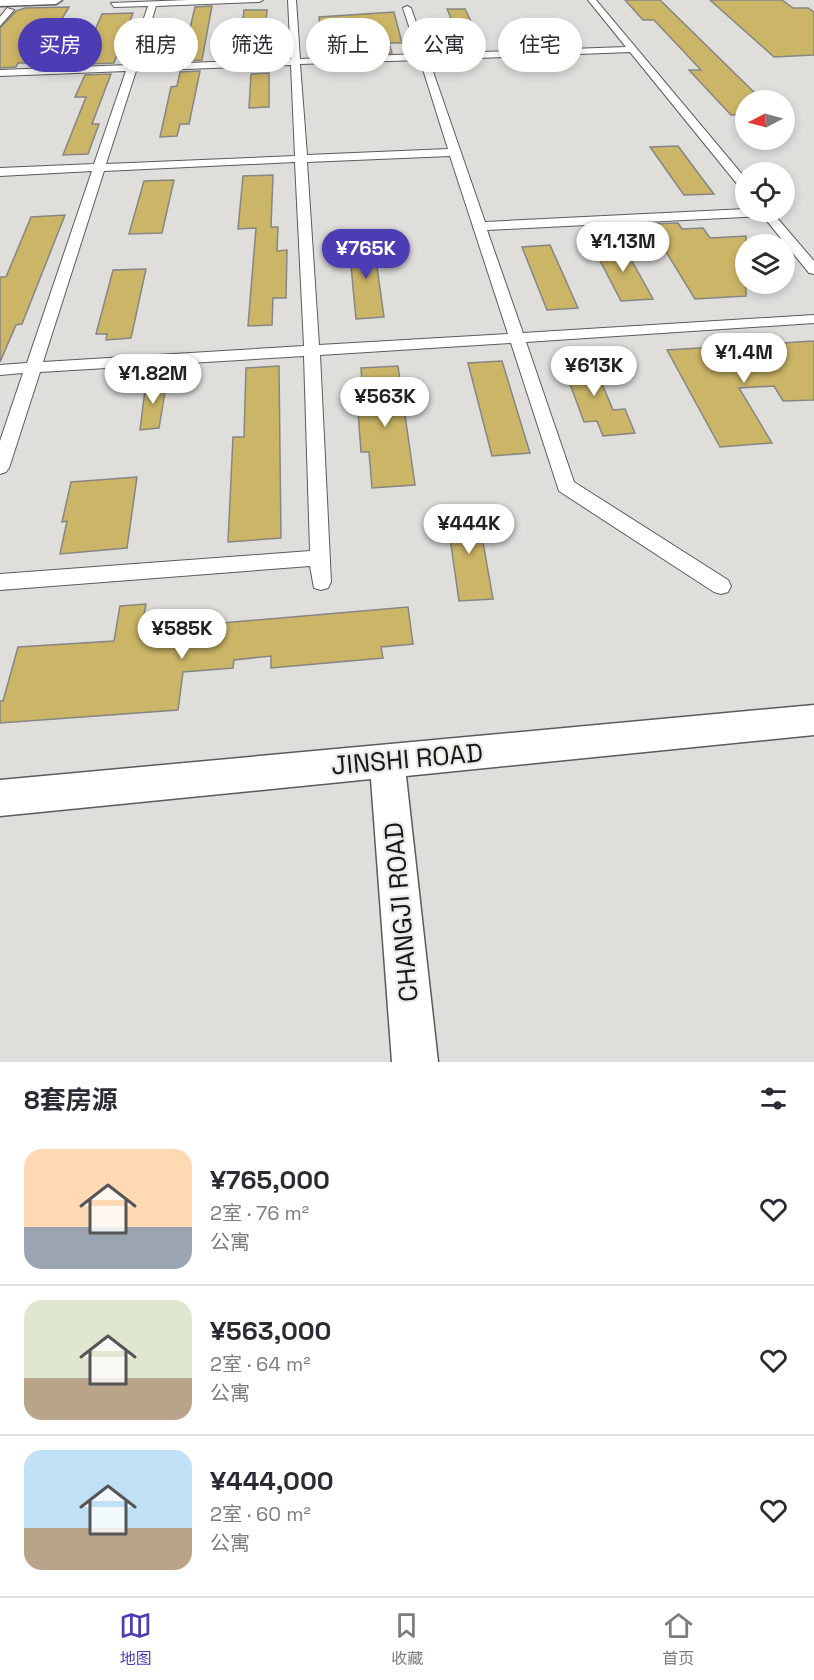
<!DOCTYPE html>
<html lang="zh">
<head>
<meta charset="utf-8">
<style>
  :root { --surface:#fff; --page:#f2f2f3; --text:#2b2b33; --muted:#7c7c81; --line:#e1e1e2; --accent:#4d3db4 }
  body { margin:0; font-family:"Space Grotesk","Noto Sans SC",sans-serif; background:var(--page); color:var(--text); height:100vh; display:flex; flex-direction:column; font-size:22px; white-space:nowrap }
  * { box-sizing:border-box; margin:0 }
  p { font-size:20px; color:var(--muted) }
  .icon { flex:none; width:33px; height:33px; fill:none; stroke:currentColor; stroke-width:2; stroke-linecap:round; stroke-linejoin:round }
  .map { position:relative; height:1062px; overflow:hidden }
  .side { display:flex; flex-direction:column; background:var(--surface); flex:1 }
  .side>* { flex:none }
  .banner { position:absolute; left:18px; top:18px; width:778px; height:54px; display:flex; gap:12px }
  .needle { width:39px; rotate:264deg }
  .fabs { position:absolute; left:735px; top:90px; display:grid; gap:12px }
  .fabs a { display:grid; place-items:center; width:60px; height:60px; border-radius:50%; background:var(--surface); box-shadow:0 3px 9px #0003; font-size:30px }
  .price { position:absolute; translate:-50% -51px; padding:0 14px; border-radius:21px; background:#fff; color:#222; font-size:20px; line-height:39px; filter:drop-shadow(0 2px 3px #0008) }
  .price::after { content:''; position:absolute; left:50%; top:36px; width:18px; height:14px; margin-left:-9px; background:inherit; clip-path:polygon(0 0,100% 0,50% 100%) }
  .price.active { background:var(--accent); color:#fff }
  ul { padding:0; list-style:none }
  li { display:flex; align-items:center; gap:18px; height:150px; padding:0 24px }
  li+li { border-top:2px solid var(--line) }
  li span { display:grid; place-items:center; flex:none; width:168px; height:120px; border-radius:18px; color:#555 }
  li>.icon { margin-inline-start:auto }
  span .icon { width:72px; height:72px; fill:#fffc; stroke-width:1 }
  li b { font-size:26px }
  h2 { display:flex; justify-content:space-between; align-items:center; height:72px; padding:0 24px; font-size:26px }
  .chip { padding:0 21px; border-radius:27px; background:var(--surface); box-shadow:0 3px 9px #0003; font-size:21px; line-height:54px }
  .chip.active { background:var(--accent); color:#fff }
  .menu { display:flex; justify-content:space-around; align-items:center; height:84px; border-top:2px solid var(--line); background:var(--surface); font-size:16px; color:var(--muted) }
  .menu a { display:grid; justify-items:center; gap:3px }
  .menu .active { color:var(--accent) }
  .map>svg:first-child { display:block }
</style>
</head>
<body>
<div class="map">
<svg width="814" height="1062" viewBox="0 0 814 1062">
  <rect width="100%" height="100%" fill="#dfdedb"/>
  <g fill="#cbb567" stroke="#868683" stroke-width="1.5">
    <polygon points="625,0 660,0 762,100 746,100 746,114 731,115 689,70 701,70 654,20 643,20"/>
    <polygon points="710,0 782,0 793,8 808,8 814,12 814,55 774,57"/>
    <polygon points="212,6 202,60 187,61 191,40 187,41 195,7"/>
    <polygon points="69,7 57,27 52,27 25,63 18,63 16,67 0,68 0,28 16,11 25,8"/>
    <polygon points="447,9 465,9 482,44 481,50 465,50"/>
    <polygon points="244,10 267,10 266,22 273,22 272,40 265,40 264,53 239,54"/>
    <polygon points="394,12 402,43 389,43 392,53 373,54 371,44 321,45 319,17"/>
    <polygon points="133,13 114,63 89,64 93,55 89,55 98,36 92,37 102,14"/>
    <polygon points="200,71 189,124 180,124 177,136 160,137 171,87 177,86 180,72"/>
    <polygon points="269,73 269,107 249,108 251,74"/>
    <polygon points="111,74 92,124 99,124 88,154 63,155 86,97 75,97 85,75"/>
    <polygon points="678,146 701,177 714,194 684,195 650,147"/>
    <polygon points="273,175 271,227 278,227 277,251 287,250 286,298 273,298 272,325 248,326 256,228 238,229 243,176"/>
    <polygon points="174,180 162,233 129,234 144,181"/>
    <polygon points="65,215 22,324 16,325 0,362 0,277 6,277 31,217"/>
    <polygon points="678,223 682,229 703,228 710,238 746,236 746,296 695,299 649,224"/>
    <polygon points="381,243 383,259 376,260 384,317 356,319 349,245"/>
    <polygon points="550,245 578,308 547,310 522,247"/>
    <polygon points="623,245 653,299 621,301 593,247"/>
    <polygon points="146,269 131,338 106,340 107,334 96,334 113,270"/>
    <polygon points="814,341 814,400 783,401 774,386 739,388 772,443 720,447 667,350"/>
    <polygon points="590,355 613,410 625,409 635,433 603,436 597,421 584,422 560,357"/>
    <polygon points="502,361 530,453 492,456 468,363"/>
    <polygon points="279,366 281,538 228,542 233,437 244,437 246,368"/>
    <polygon points="398,366 415,485 372,488 369,452 361,452 358,412 364,411 361,368"/>
    <polygon points="167,380 159,428 140,430 146,382"/>
    <polygon points="137,477 127,548 60,554 67,521 62,522 71,482"/>
    <polygon points="477,508 493,599 459,601 446,510"/>
    <polygon points="146,604 141,630 408,607 413,644 381,647 383,658 271,668 271,656 234,660 233,668 183,672 178,710 0,723 0,701 3,701 18,647 114,641 120,606"/>
  </g>
  <g fill="none" stroke-linecap="round" stroke-linejoin="round">
    <defs>
      <g id="street">
        <path d="M 188,0 L 263,0 L 259,2 L 156,6 L 138,65 L 291,59 L 288,0 L 296,0 L 300,59 L 418,54 L 403,8 L 407,6 L 411,8 L 427,54 L 626,47 L 588,0 L 596,0 L 746,179 L 746,191 L 742,190 L 630,52 L 429,60 L 485,222 L 746,209 L 746,212 L 772,212 L 814,261 L 814,274 L 809,273 L 763,216 L 487,230 L 523,333 L 814,315 L 814,323 L 526,342 L 574,482 L 728,580 L 731,586 L 728,592 L 721,594 L 714,592 L 559,491 L 511,343 L 320,355 L 331,582 L 328,588 L 321,590 L 314,588 L 310,566 L 0,590 L 0,574 L 310,551 L 304,356 L 40,372 L 9,468 L 6,472 L 0,474 L 0,441 L 23,373 L 0,375 L 0,365 L 27,363 L 92,171 L 0,176 L 0,168 L 94,164 L 126,71 L 0,76 L 0,70 L 128,65 L 148,6 L 114,7 L 111,3 ZM 420,60 L 448,149 L 307,155 L 300,64 ZM 291,65 L 295,156 L 106,164 L 136,71 ZM 450,156 L 508,334 L 319,345 L 307,162 ZM 295,162 L 304,346 L 43,362 L 104,171 Z"/>
        <polygon points="7,8 14,10 0,26 0,17"/>
      </g>
      <g id="secondary">
        <polygon points="0,0 62,0 56,4 0,6"/>
        <polygon points="814,705 814,735 406,776 438,1062 392,1062 371,779 0,816 0,780"/>
      </g>
    </defs>
    <use href="#street" stroke="#5c5b59" stroke-width="2"/>
    <use href="#secondary" stroke="#5c5b59" stroke-width="3"/>
    <use href="#street" fill="#fff" fill-rule="evenodd"/>
    <use href="#secondary" fill="#fff" fill-rule="evenodd"/>
  </g>
  <g text-anchor="middle" stroke-width="4.5" stroke-linejoin="round" paint-order="stroke">
    <g font-size="26" fill="#191817" stroke="#ecebe8">
      <text transform="translate(407 759) rotate(-5)" y="9">JINSHI ROAD</text>
      <text transform="translate(401 912) rotate(-95)" y="9">CHANGJI ROAD</text>
    </g>
  </g>
</svg>
<div class="fabs">
<a><svg class="needle" viewBox="-14 -14 28 28"><path d="M0-13l5 13h-10z" fill="#e53935"/><path d="M0 13l5-13h-10z" fill="#7c7c81"/></svg></a>
<a><svg class="icon" aria-label="locate" viewBox="0 0 24 24"><circle cx="12" cy="12" r="6"/><path d="M12 2v4M12 18v4M2 12h4M18 12h4"/></svg></a>
<a><svg class="icon" aria-label="layers" viewBox="0 0 24 24"><path d="M12 4l9 5-9 5-9-5zM3 14l9 5 9-5"/></svg></a>
</div>
<b class="price" style="left:623px;top:273px">¥1.13M</b>
<b class="price active" style="left:366px;top:280px">¥765K</b>
<b class="price" style="left:744px;top:384px">¥1.4M</b>
<b class="price" style="left:594px;top:397px">¥613K</b>
<b class="price" style="left:153px;top:405px">¥1.82M</b>
<b class="price" style="left:385px;top:428px">¥563K</b>
<b class="price" style="left:469px;top:555px">¥444K</b>
<b class="price" style="left:182px;top:660px">¥585K</b>
<div class="banner">
<a class="chip active">买房</a>
<a class="chip">租房</a>
<a class="chip">筛选</a>
<a class="chip">新上</a>
<a class="chip">公寓</a>
<a class="chip">住宅</a>
</div>
</div>
<section class="side">
<h2>8套房源<svg class="icon" aria-label="filters" viewBox="0 0 24 24"><path d="M4 7h16M4 17h16"/><circle cx="9" cy="7" r="2"/><circle cx="15" cy="17" r="2"/></svg></h2>
<ul>
<li><span style="background:linear-gradient(#ffd9b3 65%,#9aa5b1 0)"><svg class="icon" aria-label="home" viewBox="0 0 24 24"><path d="M3 11l9-7 9 7M6 9v11h12V9"/></svg></span><div><b>¥765,000</b><p>2室 · 76 m²</p><p>公寓</p></div><svg class="icon" aria-label="heart" viewBox="0 0 24 24"><path d="M12 20l-8-8c-3-5 5-10 8-4 3-6 11-1 8 4z"/></svg></li>
<li><span style="background:linear-gradient(#dfe7d0 65%,#b9a48a 0)"><svg class="icon" aria-label="home" viewBox="0 0 24 24"><path d="M3 11l9-7 9 7M6 9v11h12V9"/></svg></span><div><b>¥563,000</b><p>2室 · 64 m²</p><p>公寓</p></div><svg class="icon" aria-label="heart" viewBox="0 0 24 24"><path d="M12 20l-8-8c-3-5 5-10 8-4 3-6 11-1 8 4z"/></svg></li>
<li><span style="background:linear-gradient(#bfe0f5 65%,#b9a48a 0)"><svg class="icon" aria-label="home" viewBox="0 0 24 24"><path d="M3 11l9-7 9 7M6 9v11h12V9"/></svg></span><div><b>¥444,000</b><p>2室 · 60 m²</p><p>公寓</p></div><svg class="icon" aria-label="heart" viewBox="0 0 24 24"><path d="M12 20l-8-8c-3-5 5-10 8-4 3-6 11-1 8 4z"/></svg></li>
</ul>
</section>
<nav class="menu">
<a class="active"><svg class="icon" aria-label="map" viewBox="0 0 24 24"><path d="M3 6l6-2 6 2 6-2v14l-6 2-6-2-6 2zM9 4v14M15 6v14"/></svg>地图</a>
<a><svg class="icon" aria-label="saved" viewBox="0 0 24 24"><path d="M7 4h10v16l-5-4-5 4z"/></svg>收藏</a>
<a><svg class="icon" aria-label="home" viewBox="0 0 24 24"><path d="M3 11l9-7 9 7M6 9v11h12V9"/></svg>首页</a>
</nav>
</body>
</html>
